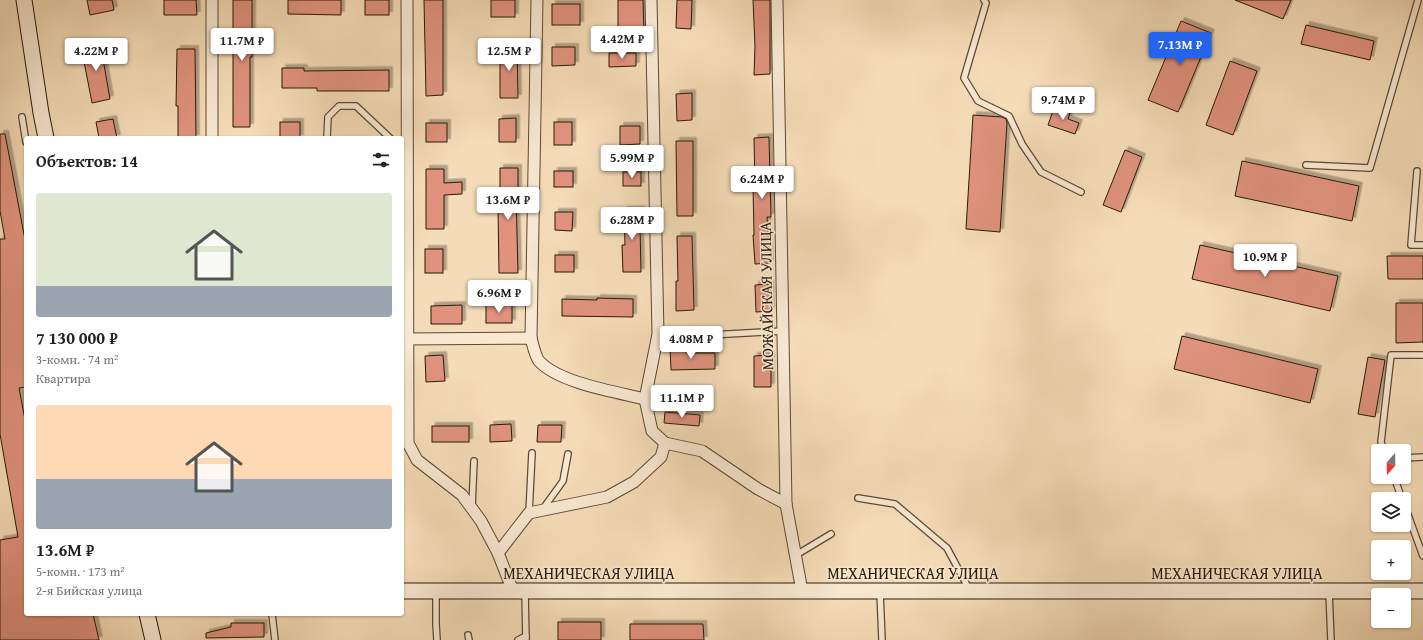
<!DOCTYPE html>
<html lang="ru">
<head>
<meta charset="utf-8">
<style>
  :root { --surface:#fff; --page:#f2f2f2; --text:#202124; --muted:#757577; --accent:#2563eb }
  body { margin:0; font-family:"Gentium Book Plus",serif; background:var(--page); color:var(--text); height:100vh; display:flex; flex-direction:column; font-size:15px; white-space:nowrap }
  * { box-sizing:border-box; margin:0 }
  p { font-size:13px; color:var(--muted) }
  .icon { flex:none; width:22px; height:22px; fill:none; stroke:currentColor; stroke-width:2; stroke-linecap:round; stroke-linejoin:round }
  .map { position:relative; flex:1; overflow:hidden }
  .side { position:absolute; left:24px; top:136px; width:380px; height:480px; display:flex; flex-direction:column; background:var(--surface); border-radius:4px; box-shadow:0 1px 3px #0004 }
  .side>* { flex:none }
  .needle { width:26px; rotate:200deg }
  .fabs { position:absolute; left:1371px; top:444px; display:grid; gap:8px }
  .fabs a { display:grid; place-items:center; width:40px; height:40px; border-radius:4px; background:var(--surface); box-shadow:0 1px 3px #0004; font-size:20px }
  .price { position:absolute; translate:-50% -34px; padding:0 9px; border-radius:4px; background:#fff; color:#222; font-size:13px; line-height:26px; filter:drop-shadow(0 1px 2px #0008) }
  .price::after { content:''; position:absolute; left:50%; top:24px; width:12px; height:9px; margin-left:-6px; background:inherit; clip-path:polygon(0 0,100% 0,50% 100%) }
  .price.active { background:var(--accent); color:#fff }
  ul { padding:0; list-style:none }
  li { display:grid; align-content:center; gap:8px; height:212px; padding:0 12px }
  li span { display:grid; place-items:center; height:124px; border-radius:4px; color:#555 }
  li>.icon { margin-inline-start:auto }
  span .icon { width:72px; height:72px; fill:#fffc; stroke-width:1 }
  li b { font-size:17px }
  h2 { display:flex; justify-content:space-between; align-items:center; height:48px; padding:0 12px; font-size:17px }
  .map>svg:first-child { display:block }
</style>
</head>
<body>
<div class="map">
<svg width="1423" height="640" viewBox="0 0 1423 640">
  <defs>
    <filter id="shadow"><feDropShadow dx="3.5" dy="-3.5" stdDeviation="0" flood-color="#0004"/></filter>
  </defs>
  <rect width="100%" height="100%" fill="#f5dcb8"/>
  <filter id="stains"><feTurbulence type="fractalNoise" baseFrequency=".005" numOctaves="4"/><feColorMatrix values="0 0 0 0 .2 0 0 0 0 .09 0 0 0 0 .02 0 0 0 .5 -.17"/></filter>
  <radialGradient id="worn" r=".72"><stop offset=".6" stop-color="#630" stop-opacity="0"/><stop offset="1" stop-color="#630" stop-opacity=".3"/></radialGradient>
  <g fill="#e0927e" stroke="#281a07" filter="url(#shadow)">
    <polygon points="87,0 112,0 114,10 90,15"/>
    <polygon points="164,0 196,0 197,15 164,15"/>
    <polygon points="233,0 252,0 252,57 250,57 250,127 233,127"/>
    <polygon points="288,0 341,0 341,15 288,14"/>
    <rect x="365" y="0" width="24" height="15"/>
    <polygon points="424,0 443,0 443,95 426,96"/>
    <rect x="491" y="0" width="24" height="17"/>
    <polygon points="618,0 643,0 644,33 618,33"/>
    <polygon points="677,0 692,0 691,29 676,28"/>
    <polygon points="753,0 770,0 770,74 754,75 755,46"/>
    <polygon points="1235,0 1291,0 1283,19"/>
    <rect x="552" y="4" width="28" height="21"/>
    <polygon points="1181,21 1211,33 1178,112 1148,100"/>
    <polygon points="1306,25 1374,41 1370,60 1301,44"/>
    <polygon points="100,42 110,99 92,103 81,46"/>
    <polygon points="500,45 517,45 518,98 500,98"/>
    <polygon points="552,47 575,47 575,65 552,66"/>
    <polygon points="177,49 195,49 196,138 178,138 178,106 176,106"/>
    <polygon points="609,53 636,53 636,66 609,67"/>
    <polygon points="1230,61 1257,71 1233,135 1206,125"/>
    <polygon points="282,68 304,68 304,71 389,70 389,91 317,91 317,88 282,88"/>
    <polygon points="692,93 692,120 677,121 676,94"/>
    <polygon points="1054,108 1070,113 1068,119 1079,123 1075,134 1048,125"/>
    <polygon points="973,115 1002,117 1006,119 1007,123 1000,232 966,229"/>
    <polygon points="516,118 516,142 499,142 499,119"/>
    <polygon points="113,119 117,138 99,138 96,122"/>
    <rect x="280" y="122" width="20" height="16"/>
    <rect x="554" y="122" width="18" height="23"/>
    <rect x="426" y="123" width="21" height="19"/>
    <polygon points="620,126 640,126 640,144 620,145"/>
    <polygon points="0,134 5,134 26,245 26,387 19,388 26,425 26,614 93,614 99,640 0,640 0,540 18,537 0,434 0,239 5,239 0,211"/>
    <polygon points="769,137 771,217 767,217 770,263 755,264 753,235 754,235 753,186 755,186 754,138"/>
    <polygon points="676,141 693,141 693,216 677,216"/>
    <polygon points="1125,150 1142,157 1121,212 1103,205"/>
    <polygon points="1242,161 1359,186 1352,221 1235,196"/>
    <polygon points="500,168 518,168 518,192 516,192 518,273 499,273 498,209 500,209"/>
    <polygon points="426,169 444,169 444,183 462,182 462,194 444,195 444,229 426,229"/>
    <rect x="554" y="171" width="19" height="16"/>
    <rect x="623" y="172" width="18" height="14"/>
    <polygon points="624,210 642,210 642,227 640,227 641,272 623,272 622,245 625,245"/>
    <polygon points="555,212 573,212 572,231 555,230"/>
    <polygon points="677,236 692,236 694,310 676,311 676,281 678,281"/>
    <polygon points="1200,245 1338,276 1330,311 1192,279"/>
    <rect x="425" y="249" width="18" height="24"/>
    <rect x="555" y="255" width="19" height="17"/>
    <polygon points="1387,256 1423,256 1423,279 1388,279"/>
    <polygon points="770,284 771,311 756,312 755,285"/>
    <polygon points="597,298 633,299 633,317 562,316 562,299 597,300"/>
    <polygon points="1396,303 1423,303 1423,342 1396,343"/>
    <polygon points="462,305 462,324 431,324 431,306"/>
    <rect x="486" y="305" width="26" height="18"/>
    <polygon points="1182,336 1318,369 1310,403 1174,369"/>
    <polygon points="686,346 686,353 715,353 715,369 671,370 670,347"/>
    <polygon points="443,355 445,381 426,382 425,356"/>
    <polygon points="771,355 771,387 754,387 754,356"/>
    <polygon points="1368,357 1385,360 1375,417 1358,414"/>
    <polygon points="665,412 700,415 699,426 664,423"/>
    <polygon points="511,424 512,441 490,442 490,425"/>
    <polygon points="538,425 562,425 561,442 537,442"/>
    <rect x="432" y="426" width="37" height="16"/>
    <rect x="558" y="622" width="43" height="18"/>
    <polygon points="231,623 264,623 264,637 206,638 206,633 231,627"/>
    <polygon points="630,624 703,624 704,640 630,640"/>
  </g>
  <g fill="none" stroke-linecap="round" stroke-linejoin="round">
    <defs>
      <g id="lane">
        <polyline points="984,0 986,3 964,78 978,101 1009,116 1022,144 1041,172 1081,192"/>
        <polyline points="22,117 26,142"/>
        <polyline points="327,138 328,117 339,106 356,106 390,138"/>
        <polyline points="1306,165 1370,168 1418,0"/>
        <polyline points="1417,171 1411,245 1423,245"/>
        <polyline points="657,338 783,331"/>
        <polyline points="1384,451 1381,442 1391,355 1423,355"/>
        <polyline points="1404,458 1423,457"/>
        <polyline points="1394,477 1402,499"/>
        <polyline points="858,498 895,504 947,548 969,589"/>
        <polyline points="1404,504 1423,556"/>
        <polyline points="472,507 474,461"/>
        <polyline points="542,510 563,481 568,454"/>
        <polyline points="529,513 532,453"/>
        <polyline points="796,555 831,534"/>
        <polyline points="436,592 436,624 437,640"/>
        <polyline points="525,592 526,640"/>
        <polyline points="880,592 882,640"/>
        <polyline points="1329,592 1331,640"/>
        <polyline points="272,614 275,640"/>
        <polyline points="468,635 469,640"/>
        <polyline points="518,640 526,636"/>
      </g>
      <g id="street">
        <polyline points="407,0 408,443 417,460 462,495 481,521 498,553 513,591"/>
        <polyline points="651,0 658,334 645,399 652,431 665,443 702,451 758,489 786,504"/>
        <polyline points="777,0 786,504 802,591"/>
        <polyline points="212,138 212,0"/>
        <polyline points="531,338 537,0"/>
        <path d="M 402,339 L 531,338 C 533,345 535,356 539,361 C 559,383 616,392 645,399"/>
        <polyline points="498,553 529,513 607,497 634,482 661,457 665,443"/>
      </g>
      <g id="secondary">
        <polyline points="24,0 41,113 46,138"/>
        <polyline points="402,591 1423,591"/>
        <polyline points="147,614 153,640"/>
      </g>
    </defs>
    <use href="#lane" stroke="#5b4a33" stroke-width="8"/>
    <use href="#street" stroke="#5b4a33" stroke-width="13"/>
    <use href="#secondary" stroke="#281a07" stroke-width="17"/>
    <use href="#lane" stroke="#f8e8d1" stroke-width="5.5"/>
    <use href="#street" stroke="#f8e8d1" stroke-width="11"/>
    <use href="#secondary" stroke="#f8e8d1" stroke-width="15"/>
  </g>
  <g text-anchor="middle" stroke-width="3" stroke-linejoin="round" paint-order="stroke">
    <g font-size="16" fill="#281a07" stroke="#f8e8d1">
      <text transform="translate(766 296) rotate(-91)" y="6">МОЖАЙСКАЯ УЛИЦА</text>
      <text x="589" y="579">МЕХАНИЧЕСКАЯ УЛИЦА</text>
      <text x="913" y="579">МЕХАНИЧЕСКАЯ УЛИЦА</text>
      <text x="1237" y="579">МЕХАНИЧЕСКАЯ УЛИЦА</text>
    </g>
  </g>
  <rect width="100%" height="100%" filter="url(#stains)"/>
  <rect width="100%" height="100%" fill="url(#worn)"/>
</svg>
<div class="fabs">
<a><svg class="needle" viewBox="-14 -14 28 28"><path d="M0-13l5 13h-10z" fill="#e53935"/><path d="M0 13l5-13h-10z" fill="#757577"/></svg></a>
<a><svg class="icon" aria-label="layers" viewBox="0 0 24 24"><path d="M12 4l9 5-9 5-9-5zM3 14l9 5 9-5"/></svg></a>
<a>+</a>
<a>−</a>
</div>
<b class="price" style="left:622px;top:60px">4.42M ₽</b>
<b class="price" style="left:242px;top:62px">11.7M ₽</b>
<b class="price active" style="left:1180px;top:66px">7.13M ₽</b>
<b class="price" style="left:96px;top:72px">4.22M ₽</b>
<b class="price" style="left:509px;top:72px">12.5M ₽</b>
<b class="price" style="left:1063px;top:121px">9.74M ₽</b>
<b class="price" style="left:632px;top:179px">5.99M ₽</b>
<b class="price" style="left:762px;top:200px">6.24M ₽</b>
<b class="price" style="left:508px;top:221px">13.6M ₽</b>
<b class="price" style="left:632px;top:241px">6.28M ₽</b>
<b class="price" style="left:1265px;top:278px">10.9M ₽</b>
<b class="price" style="left:499px;top:314px">6.96M ₽</b>
<b class="price" style="left:691px;top:360px">4.08M ₽</b>
<b class="price" style="left:682px;top:419px">11.1M ₽</b>
<section class="side">
<h2>Объектов: 14<svg class="icon" aria-label="filters" viewBox="0 0 24 24"><path d="M4 7h16M4 17h16"/><circle cx="9" cy="7" r="2"/><circle cx="15" cy="17" r="2"/></svg></h2>
<ul>
<li><span style="background:linear-gradient(#dfe7d0 75%,#9aa5b1 0)"><svg class="icon" aria-label="home" viewBox="0 0 24 24"><path d="M3 11l9-7 9 7M6 9v11h12V9"/></svg></span><div><b>7 130 000 ₽</b><p>3-комн. · 74 m²</p><p>Квартира</p></div></li>
<li><span style="background:linear-gradient(#ffd9b3 60%,#9aa5b1 0)"><svg class="icon" aria-label="home" viewBox="0 0 24 24"><path d="M3 11l9-7 9 7M6 9v11h12V9"/></svg></span><div><b>13.6M ₽</b><p>5-комн. · 173 m²</p><p>2-я Бийская улица</p></div></li>
</ul>
</section>
</div>
</body>
</html>
